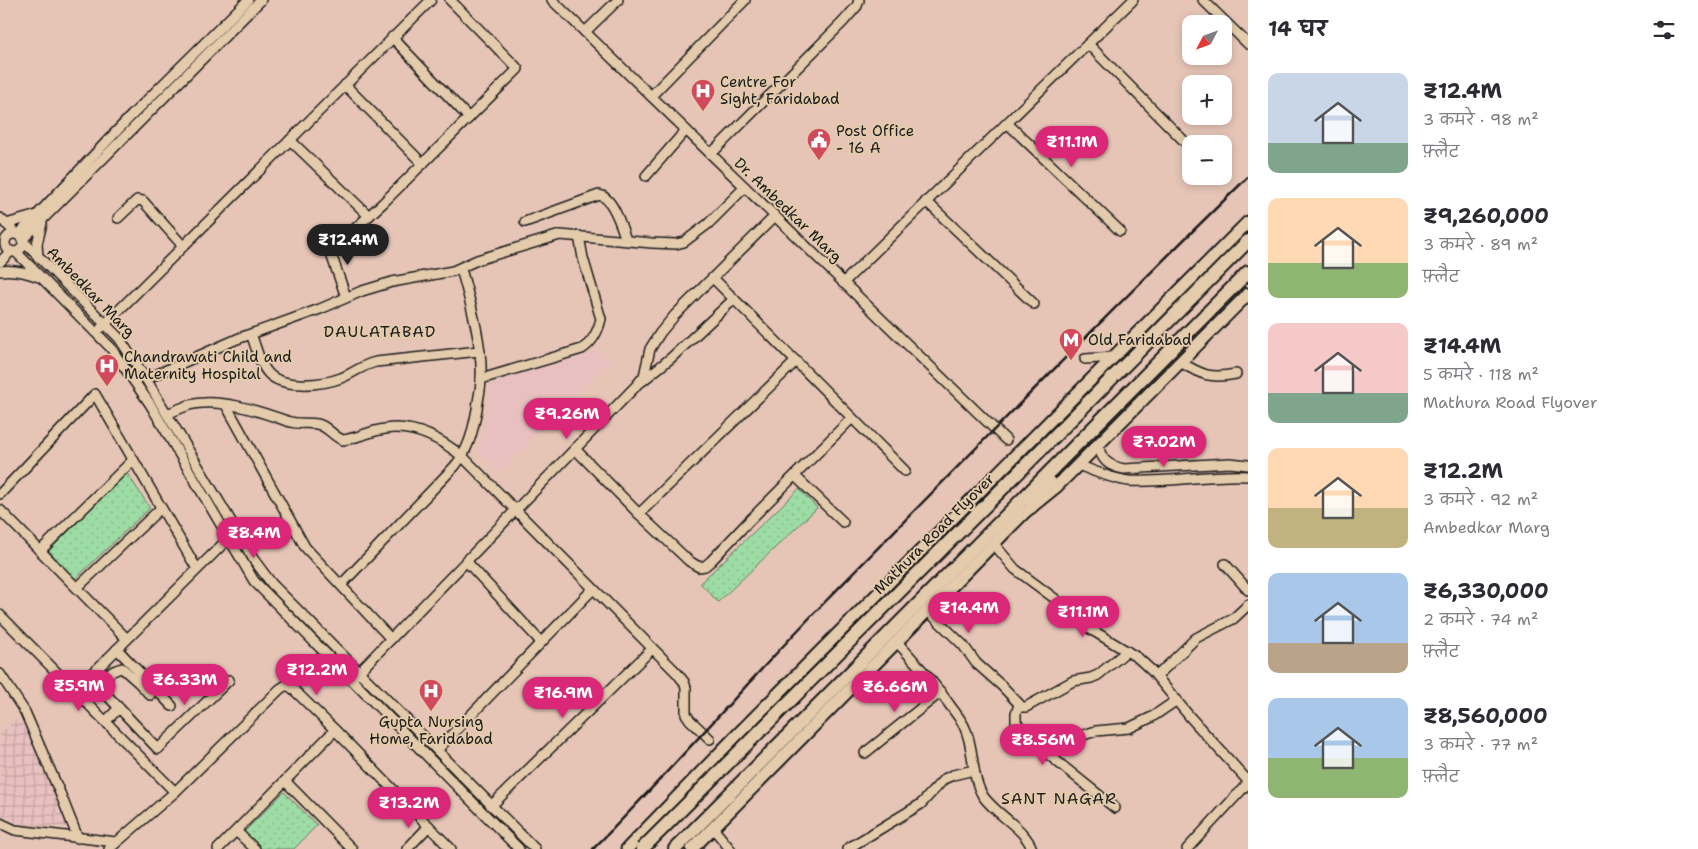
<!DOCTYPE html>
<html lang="hi">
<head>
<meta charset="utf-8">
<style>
  :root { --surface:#fff; --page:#f7f7f7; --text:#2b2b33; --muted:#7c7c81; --accent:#db2777 }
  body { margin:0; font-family:"Shantell Sans","Playpen Sans Deva",sans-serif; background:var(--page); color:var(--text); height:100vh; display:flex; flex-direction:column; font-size:19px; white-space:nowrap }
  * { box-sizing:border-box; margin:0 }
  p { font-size:16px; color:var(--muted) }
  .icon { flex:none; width:28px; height:28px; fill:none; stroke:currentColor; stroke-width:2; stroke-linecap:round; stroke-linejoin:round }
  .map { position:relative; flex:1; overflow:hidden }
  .sheet { display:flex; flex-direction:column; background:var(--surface); width:450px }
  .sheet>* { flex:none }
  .needle { width:32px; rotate:229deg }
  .buttons { position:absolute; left:1182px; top:15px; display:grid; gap:10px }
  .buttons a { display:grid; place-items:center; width:50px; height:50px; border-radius:10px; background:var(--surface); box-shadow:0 2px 8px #0003; font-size:25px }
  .price { position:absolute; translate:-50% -42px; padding:0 11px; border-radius:18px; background:var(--accent); color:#fff; font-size:16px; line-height:32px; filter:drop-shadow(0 1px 2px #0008) }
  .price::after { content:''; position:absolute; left:50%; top:30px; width:15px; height:11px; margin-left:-8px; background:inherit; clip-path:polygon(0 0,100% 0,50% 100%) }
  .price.selected { background:#222; color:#fff }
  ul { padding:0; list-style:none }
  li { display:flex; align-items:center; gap:15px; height:125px; padding:0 20px }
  li span { display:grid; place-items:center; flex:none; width:140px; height:100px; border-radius:10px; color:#555 }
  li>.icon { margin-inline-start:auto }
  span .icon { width:60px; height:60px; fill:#fffc; stroke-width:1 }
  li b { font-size:21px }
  h2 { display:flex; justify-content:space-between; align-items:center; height:60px; padding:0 20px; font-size:21px }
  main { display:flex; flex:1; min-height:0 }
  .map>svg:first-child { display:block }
</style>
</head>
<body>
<main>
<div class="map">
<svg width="1248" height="849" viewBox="0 0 1248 849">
  <defs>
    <pattern id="industrial-grid" width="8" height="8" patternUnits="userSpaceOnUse" patternTransform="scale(1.25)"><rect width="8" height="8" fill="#e7c0bf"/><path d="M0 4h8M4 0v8" fill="none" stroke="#c6a4a4"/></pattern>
    <pattern id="park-dots" width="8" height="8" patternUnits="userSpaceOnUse" patternTransform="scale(1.25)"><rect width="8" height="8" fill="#9ddca4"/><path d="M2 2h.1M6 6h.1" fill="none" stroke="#87bc8d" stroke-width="1.8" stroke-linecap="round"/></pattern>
  </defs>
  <rect width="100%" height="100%" fill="#e6c5b7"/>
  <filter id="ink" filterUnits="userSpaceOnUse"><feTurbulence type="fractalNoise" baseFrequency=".02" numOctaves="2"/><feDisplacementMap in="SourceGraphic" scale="10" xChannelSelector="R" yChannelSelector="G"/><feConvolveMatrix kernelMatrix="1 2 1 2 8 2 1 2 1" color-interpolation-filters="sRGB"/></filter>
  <g filter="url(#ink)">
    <polygon fill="#e7c0bf" points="598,350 611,360 499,473 478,452 492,383"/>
    <polygon fill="url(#industrial-grid)" points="19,718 30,735 70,827 19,825 0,815 0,733"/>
    <g fill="url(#park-dots)" stroke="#5c7c60">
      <polygon points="127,473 150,508 75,579 49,551"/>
      <polygon points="799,489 817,508 718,602 700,583"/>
      <polygon points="284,792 317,825 294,849 261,849 244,832"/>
    </g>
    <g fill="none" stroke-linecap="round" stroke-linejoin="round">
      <defs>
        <g id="minor">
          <polyline points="261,0 22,240 119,338 146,379 254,560 272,584 535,849"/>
          <polyline points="552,0 1006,440"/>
          <polyline points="1203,0 1248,44"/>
          <polyline points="585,32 618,0"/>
          <polyline points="392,37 469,118"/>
          <polyline points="1088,44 1191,148"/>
          <polyline points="345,85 423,164"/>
          <polyline points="651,96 745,0"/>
          <polyline points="1007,123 1120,231"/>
          <polyline points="290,140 369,216"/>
          <polyline points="711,154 843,22 857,6 859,0"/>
          <polyline points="646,176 686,130"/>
          <polyline points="926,201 1034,304"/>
          <polyline points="0,218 18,235 132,115 248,0"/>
          <polyline points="118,218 137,200 143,201 183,246"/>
          <path d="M 525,222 L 599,195 C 613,197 622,228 626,240"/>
          <polyline points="6,224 34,216"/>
          <circle cx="14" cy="243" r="9"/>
          <polyline points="16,252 110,347 150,404 254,581 519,849"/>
          <polyline points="38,257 37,244 42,223"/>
          <polyline points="0,262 11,251"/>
          <path d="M 0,271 C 14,269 26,272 39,277"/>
          <polyline points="713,278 905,471"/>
          <polyline points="843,283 1133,0"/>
          <polyline points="346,297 332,257 331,247 333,245 348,235 383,203 518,69 450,0"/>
          <polyline points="101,328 431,0"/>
          <path d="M 251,334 C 256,346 259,363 268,373 C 282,389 323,385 341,378 C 354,373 362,365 376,362 L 479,351"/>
          <polyline points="1085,359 1114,357"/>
          <path d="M 1180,362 C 1202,375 1210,379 1236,374"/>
          <polyline points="146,379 237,339 320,309 362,291 392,282 453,271 477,260 560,235 652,243 676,244 684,242 708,224 745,187"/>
          <path d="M 481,379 L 582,349 C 593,342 598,332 601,319 L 583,258 L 579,236"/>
          <polyline points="641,382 671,358 734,299"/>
          <polyline points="226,405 305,547 391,639"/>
          <path d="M 167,414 C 174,411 181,408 189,405 C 218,397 259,411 287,421 C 297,425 307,422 317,424 C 328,426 333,437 343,440 C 357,438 370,431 385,429 C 414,424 441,439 463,457 L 677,673 L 684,682 L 686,688 L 686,714 L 690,720 L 710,739"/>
          <path d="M 1098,444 C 1101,460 1108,466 1124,469 L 1230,463 L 1248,465"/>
          <polyline points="575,449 639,514 689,561 699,567 705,566 711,561 749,521 852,418"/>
          <path d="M 1078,465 C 1094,471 1111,479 1129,481 C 1169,483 1208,474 1248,476"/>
          <polyline points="795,476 843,522"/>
          <polyline points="0,494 95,394 197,569"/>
          <polyline points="0,510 127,639"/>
          <polyline points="639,514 796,361"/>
          <polyline points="994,544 1015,569 1054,598 1075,617 1087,627 1138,658 1152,671 1190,717 1248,781"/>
          <polyline points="40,551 133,460"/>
          <polyline points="466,561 541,642"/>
          <polyline points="1225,564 1248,590"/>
          <path d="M 341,585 L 455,466 C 469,449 473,431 477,409 C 478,399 481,389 481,379 C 483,345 470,301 461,269"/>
          <polyline points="77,588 161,508"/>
          <polyline points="928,611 963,645 976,663 1003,687 1022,707 1026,707 1073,681 1091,678 1098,675 1127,651"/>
          <polyline points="0,615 175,792"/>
          <path d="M 897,642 C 915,662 933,681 949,704 C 954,711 960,718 964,726 C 975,747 970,775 983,796 C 996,815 1025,828 1032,849"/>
          <polyline points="117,649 172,706"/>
          <polyline points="0,674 25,712 60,793 78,838"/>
          <polyline points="355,676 635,387 644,376 650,349 660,333 675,315 775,216"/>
          <polyline points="1157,676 1196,638 1233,619 1248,605"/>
          <polyline points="75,691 233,534"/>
          <path d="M 150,695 L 139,683 L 122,668 C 110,671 106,675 101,685 L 103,691 L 158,749 L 229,680"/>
          <polyline points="1019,705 1016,713 1016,722 1029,739 1115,808"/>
          <polyline points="105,722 119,708"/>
          <polyline points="437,750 593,589"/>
          <polyline points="865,753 941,692"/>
          <polyline points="1052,757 1074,738 1096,731 1129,728 1152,717 1177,700"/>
          <polyline points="285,781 352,849"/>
          <polyline points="491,806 652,649"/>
          <polyline points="0,823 15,830 116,842"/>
          <polyline points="713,828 730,849"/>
          <polyline points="236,831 255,849"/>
          <polyline points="109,849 175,792 280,689 286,685 292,688 335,730 451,849"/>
          <polyline points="218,849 335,730"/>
          <polyline points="407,849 429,826"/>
          <polyline points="847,849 921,804 944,779 953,775 974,770"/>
          <polyline points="1187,849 1248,783"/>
        </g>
        <g id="major">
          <polyline points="627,849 741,731 1248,222"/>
          <polyline points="692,849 1025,512 1056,487 1248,294"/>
        </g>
        <g id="highway">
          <polyline points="998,493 1248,241"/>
          <polyline points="1031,507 1050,482"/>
          <polyline points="675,849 1248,272"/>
        </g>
      </defs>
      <use href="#minor" stroke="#1c1c1c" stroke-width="12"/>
      <use href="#major" stroke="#1c1c1c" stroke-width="15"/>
      <use href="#highway" stroke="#1c1c1c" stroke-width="16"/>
      <use href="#minor" stroke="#e4cbac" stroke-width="9"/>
      <use href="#major" stroke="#e4cbac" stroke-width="11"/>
      <use href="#highway" stroke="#e4cbac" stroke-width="12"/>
      <path stroke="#1c1c1c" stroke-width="2.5" d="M 593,849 C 671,771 743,687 819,608 C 961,463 1103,318 1248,177"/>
      <defs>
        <polyline id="highway-bridge" points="642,849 998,493"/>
      </defs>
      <use href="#highway-bridge" stroke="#1c1c1c" stroke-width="16" stroke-linecap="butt"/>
      <use href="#highway-bridge" stroke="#e4cbac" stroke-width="12"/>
    </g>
  </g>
  <defs>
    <symbol id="hospital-pin" viewBox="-11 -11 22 30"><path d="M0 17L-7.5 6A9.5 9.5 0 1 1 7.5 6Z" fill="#d1495b" stroke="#e4cbac"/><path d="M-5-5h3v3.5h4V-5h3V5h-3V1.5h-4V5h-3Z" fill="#fff"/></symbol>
    <symbol id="civic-pin" viewBox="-11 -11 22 30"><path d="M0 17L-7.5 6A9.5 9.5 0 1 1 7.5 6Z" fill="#d1495b" stroke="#e4cbac"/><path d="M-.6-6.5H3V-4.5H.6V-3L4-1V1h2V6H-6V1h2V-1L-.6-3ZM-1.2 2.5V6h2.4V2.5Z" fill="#fff"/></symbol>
    <symbol id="metro-pin" viewBox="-11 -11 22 30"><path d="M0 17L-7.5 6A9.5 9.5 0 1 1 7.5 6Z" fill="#d1495b" stroke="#e4cbac"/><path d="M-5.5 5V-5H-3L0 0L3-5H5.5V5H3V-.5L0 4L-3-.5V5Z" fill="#fff"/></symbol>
  </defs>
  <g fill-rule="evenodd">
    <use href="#hospital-pin" x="689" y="77" width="28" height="38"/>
    <use href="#civic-pin" x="805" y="126" width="28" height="38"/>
    <use href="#metro-pin" x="1057" y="326" width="28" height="38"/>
    <use href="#hospital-pin" x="93" y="352" width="28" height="38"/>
    <use href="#hospital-pin" x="417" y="677" width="28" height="38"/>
  </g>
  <g text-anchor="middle" stroke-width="4" stroke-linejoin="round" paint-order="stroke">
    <g font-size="15" fill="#1c1c1c" stroke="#e4cbac" text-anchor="start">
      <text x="720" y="87">Centre For<tspan x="720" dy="17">Sight, Faridabad</tspan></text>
      <text x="836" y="136">Post Office<tspan x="836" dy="17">- 16 A</tspan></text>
      <text x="1088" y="345">Old Faridabad</text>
      <text x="124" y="362">Chandrawati Child and<tspan x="124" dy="17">Maternity Hospital</tspan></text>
      <text x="431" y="727" text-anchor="middle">Gupta Nursing<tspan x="431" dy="17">Home, Faridabad</tspan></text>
    </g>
    <g font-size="15" fill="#1c1c1c" stroke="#e4cbac">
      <text transform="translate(788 210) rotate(44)" y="5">Dr. Ambedkar Marg</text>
      <text transform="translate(91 292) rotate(46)" y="5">Ambedkar Marg</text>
      <text transform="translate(934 534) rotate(-45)" y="5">Mathura Road Flyover</text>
    </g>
    <g font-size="16" letter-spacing="1" fill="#1c1c1c" stroke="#e4cbac">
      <text x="380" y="337">DAULATABAD</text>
      <text x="1059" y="804">SANT NAGAR</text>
    </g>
  </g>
</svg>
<div class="buttons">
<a><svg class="needle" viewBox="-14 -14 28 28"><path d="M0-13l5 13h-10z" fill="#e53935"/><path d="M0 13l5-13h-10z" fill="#7c7c81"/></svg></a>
<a>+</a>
<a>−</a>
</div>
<b class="price" style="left:1072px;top:168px">₹11.1M</b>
<b class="price selected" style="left:348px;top:266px">₹12.4M</b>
<b class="price" style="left:567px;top:440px">₹9.26M</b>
<b class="price" style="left:1164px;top:468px">₹7.02M</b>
<b class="price" style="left:254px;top:559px">₹8.4M</b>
<b class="price" style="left:969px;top:634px">₹14.4M</b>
<b class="price" style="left:1083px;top:638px">₹11.1M</b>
<b class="price" style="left:317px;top:696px">₹12.2M</b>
<b class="price" style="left:185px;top:706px">₹6.33M</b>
<b class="price" style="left:79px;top:712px">₹5.9M</b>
<b class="price" style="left:895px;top:713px">₹6.66M</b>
<b class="price" style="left:563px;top:719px">₹16.9M</b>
<b class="price" style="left:1043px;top:766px">₹8.56M</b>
<b class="price" style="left:409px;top:829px">₹13.2M</b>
</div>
<section class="sheet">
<h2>14 घर<svg class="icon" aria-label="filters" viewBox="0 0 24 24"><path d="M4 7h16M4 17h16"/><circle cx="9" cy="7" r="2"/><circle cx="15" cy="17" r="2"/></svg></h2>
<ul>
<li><span style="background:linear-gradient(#c9d6e8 70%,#7fa58c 0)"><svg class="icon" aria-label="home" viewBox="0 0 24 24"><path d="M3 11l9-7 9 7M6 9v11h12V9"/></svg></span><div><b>₹12.4M</b><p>3 कमरे · 98 m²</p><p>फ़्लैट</p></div></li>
<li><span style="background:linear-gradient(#ffd9b3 65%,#8fb573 0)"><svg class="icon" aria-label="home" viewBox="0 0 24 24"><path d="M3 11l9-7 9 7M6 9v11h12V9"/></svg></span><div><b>₹9,260,000</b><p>3 कमरे · 89 m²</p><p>फ़्लैट</p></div></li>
<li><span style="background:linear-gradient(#f6c9c9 70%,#7fa58c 0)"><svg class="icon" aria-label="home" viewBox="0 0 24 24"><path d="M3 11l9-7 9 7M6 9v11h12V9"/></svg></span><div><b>₹14.4M</b><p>5 कमरे · 118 m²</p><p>Mathura Road Flyover</p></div></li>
<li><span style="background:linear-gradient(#ffd9b3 60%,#c2b280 0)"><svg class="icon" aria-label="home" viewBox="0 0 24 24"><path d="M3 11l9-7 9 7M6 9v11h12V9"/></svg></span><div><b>₹12.2M</b><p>3 कमरे · 92 m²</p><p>Ambedkar Marg</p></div></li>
<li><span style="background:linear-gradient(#a9c7e8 70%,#b9a48a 0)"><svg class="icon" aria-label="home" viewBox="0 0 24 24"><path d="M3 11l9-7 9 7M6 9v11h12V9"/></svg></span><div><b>₹6,330,000</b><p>2 कमरे · 74 m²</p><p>फ़्लैट</p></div></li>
<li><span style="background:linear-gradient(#a9c7e8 60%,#8fb573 0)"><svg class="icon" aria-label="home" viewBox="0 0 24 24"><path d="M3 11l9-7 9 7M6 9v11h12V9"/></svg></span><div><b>₹8,560,000</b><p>3 कमरे · 77 m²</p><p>फ़्लैट</p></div></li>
</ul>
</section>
</main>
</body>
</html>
